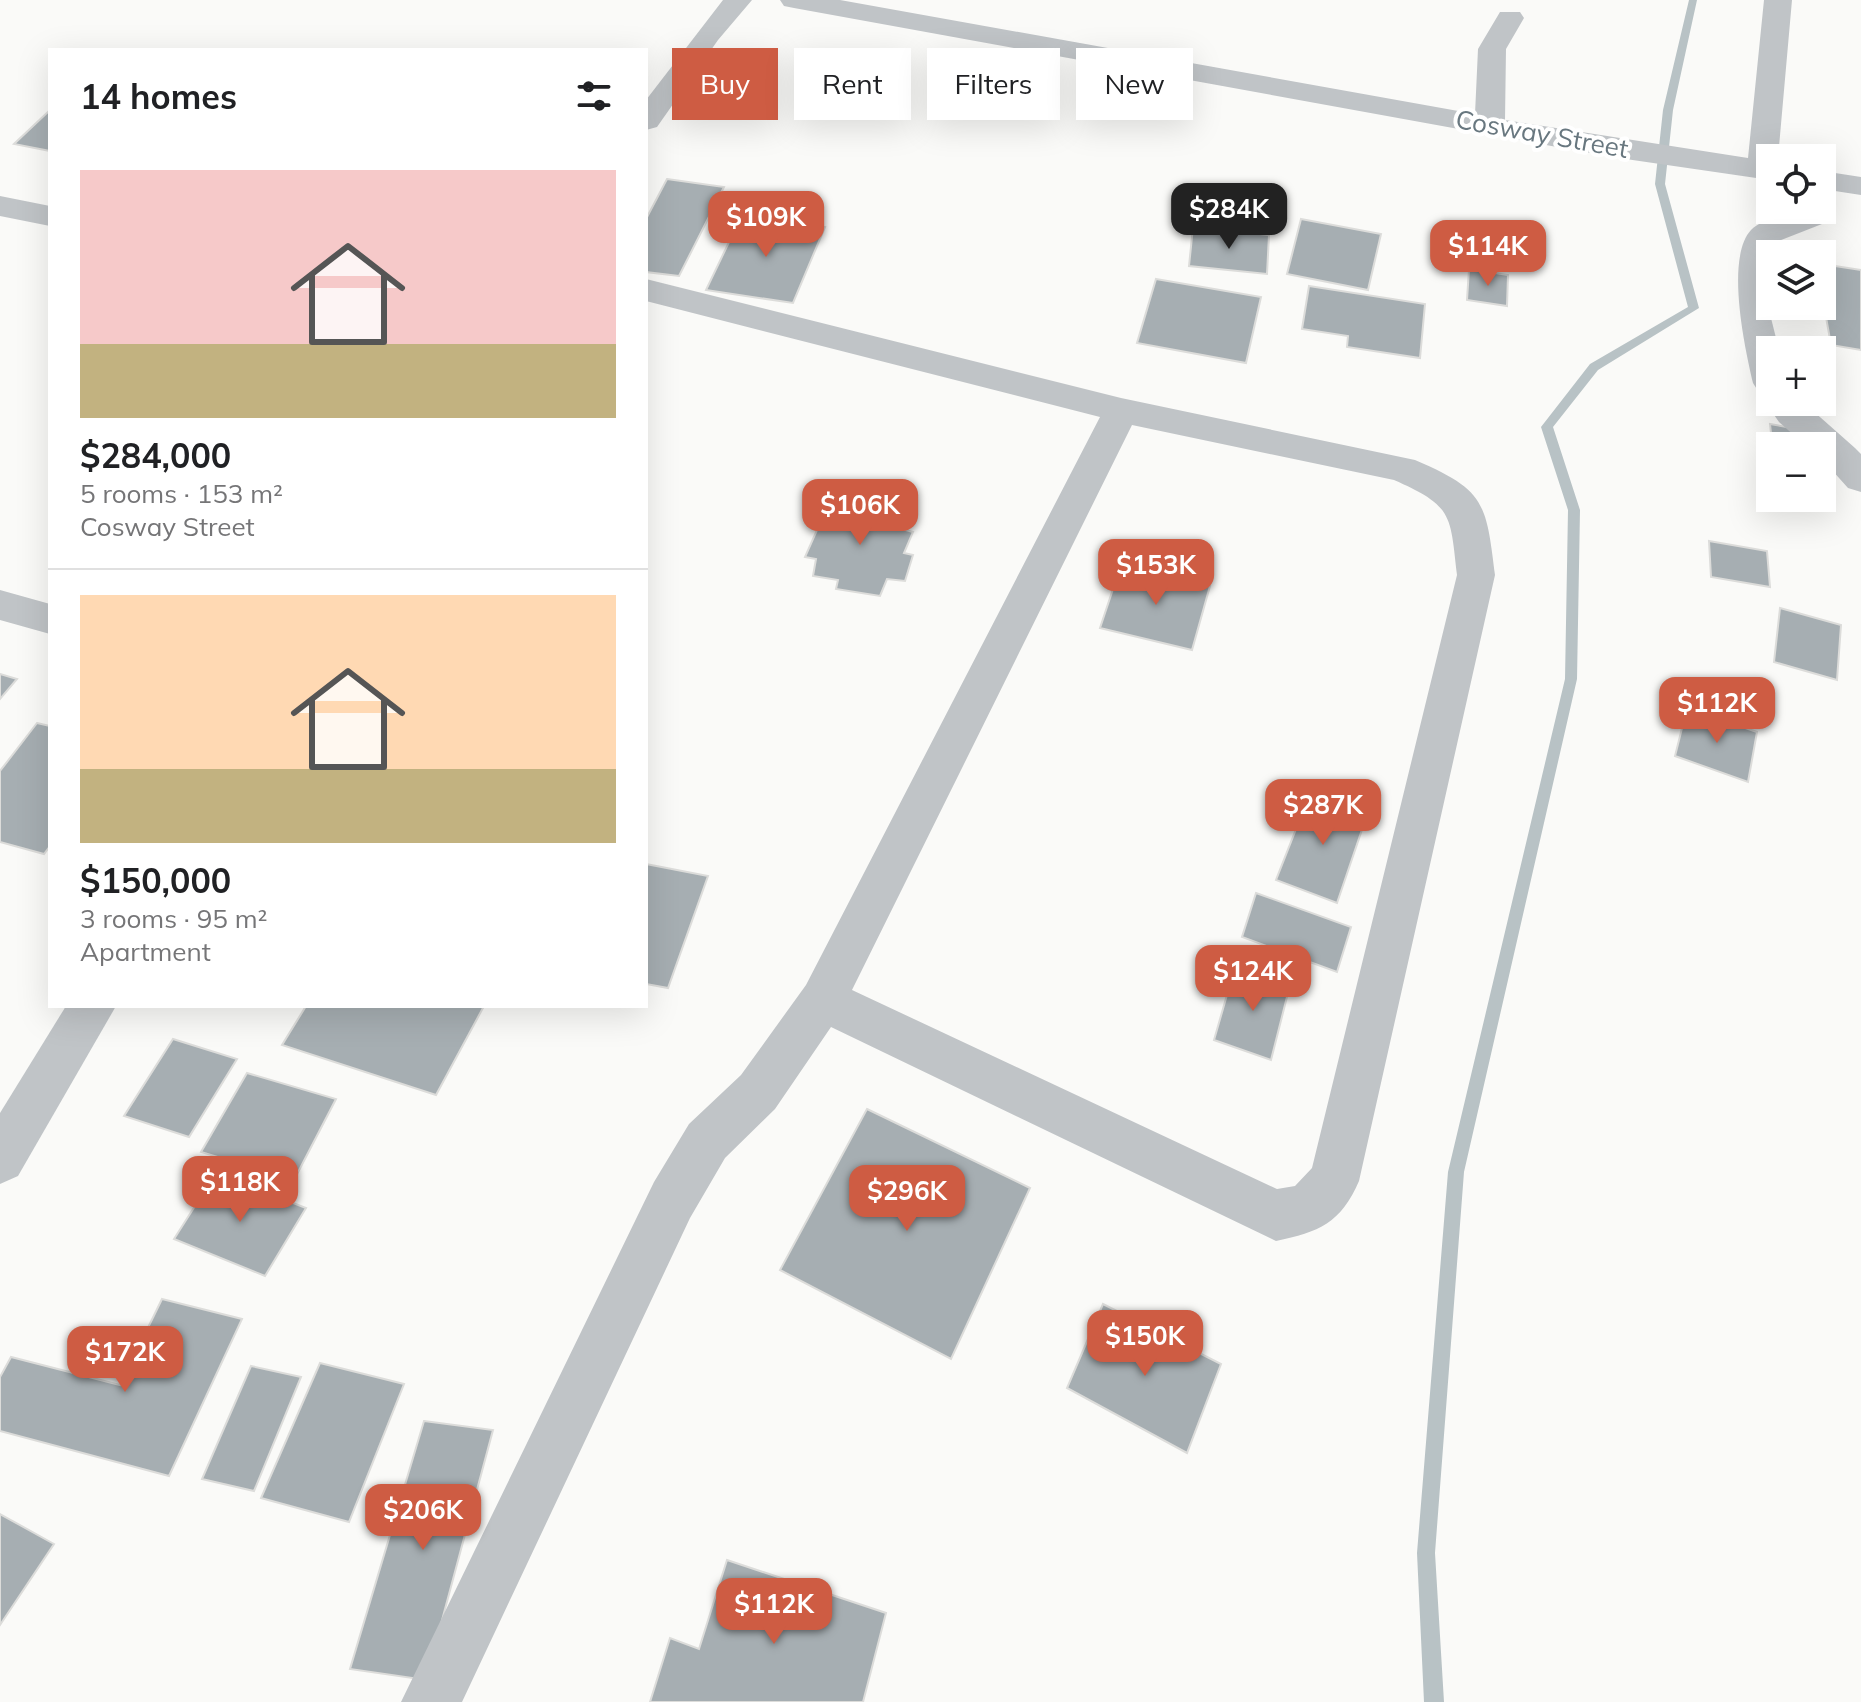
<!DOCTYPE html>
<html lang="en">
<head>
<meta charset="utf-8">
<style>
  :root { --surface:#fff; --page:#f6f6f6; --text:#202124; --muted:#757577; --line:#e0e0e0; --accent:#ce5c43 }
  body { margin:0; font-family:Mulish,sans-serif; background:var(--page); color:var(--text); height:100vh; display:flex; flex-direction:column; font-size:30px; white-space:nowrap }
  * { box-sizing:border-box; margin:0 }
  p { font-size:26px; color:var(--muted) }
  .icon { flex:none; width:44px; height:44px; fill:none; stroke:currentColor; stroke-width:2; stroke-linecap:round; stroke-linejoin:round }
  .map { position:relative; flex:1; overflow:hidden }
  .sheet { position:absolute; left:48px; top:48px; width:600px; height:960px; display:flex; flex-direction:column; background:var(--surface); border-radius:0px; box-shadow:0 8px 32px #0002 }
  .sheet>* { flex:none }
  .banner { position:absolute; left:672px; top:48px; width:760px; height:72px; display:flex; gap:16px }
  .tools { position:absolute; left:1756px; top:144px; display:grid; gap:16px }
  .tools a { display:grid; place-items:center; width:80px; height:80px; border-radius:0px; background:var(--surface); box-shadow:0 8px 32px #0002; font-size:40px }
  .price { position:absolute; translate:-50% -68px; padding:0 18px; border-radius:16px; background:var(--accent); color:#fff; font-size:26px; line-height:52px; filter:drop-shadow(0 2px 4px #0008) }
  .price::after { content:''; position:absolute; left:50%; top:48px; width:24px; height:18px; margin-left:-12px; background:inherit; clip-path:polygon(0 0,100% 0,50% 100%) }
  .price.active { background:#222; color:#fff }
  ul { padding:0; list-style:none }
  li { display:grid; align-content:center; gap:16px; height:424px; padding:0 32px }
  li+li { border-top:2px solid var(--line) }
  li span { display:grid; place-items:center; height:248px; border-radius:0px; color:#555 }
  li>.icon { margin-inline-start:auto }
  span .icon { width:144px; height:144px; fill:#fffc; stroke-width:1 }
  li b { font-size:34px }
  h2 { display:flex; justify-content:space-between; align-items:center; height:96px; padding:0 32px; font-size:34px }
  .chip { padding:0 28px; border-radius:0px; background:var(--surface); box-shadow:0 8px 32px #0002; font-size:28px; line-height:72px }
  .chip.active { background:var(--accent); color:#fff }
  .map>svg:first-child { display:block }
</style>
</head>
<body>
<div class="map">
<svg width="1861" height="1702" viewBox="0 0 1861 1702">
  <rect width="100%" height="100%" fill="#fafaf8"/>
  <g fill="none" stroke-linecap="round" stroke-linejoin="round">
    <polygon fill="#b8c2c5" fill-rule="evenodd" points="1689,0 1697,0 1673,110 1665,184 1699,308 1598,370 1553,427 1580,510 1577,679 1464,1172 1435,1553 1444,1702 1424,1702 1417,1553 1448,1172 1565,679 1568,510 1541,427 1590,364 1688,307 1655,184 1663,110"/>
  </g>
  <g fill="#a6aeb2" stroke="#dcdcda" stroke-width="2">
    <polygon points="50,110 50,151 14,144"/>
    <polygon points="667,179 724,187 679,276 646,272 646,219"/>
    <polygon points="742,215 825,227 793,303 706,290"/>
    <polygon points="1301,219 1381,234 1368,290 1287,274"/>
    <polygon points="1193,227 1269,235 1267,274 1189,266"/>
    <polygon points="1822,264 1861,270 1861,350 1831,345 1822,295"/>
    <polygon points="1469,269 1508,275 1507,306 1467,300"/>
    <polygon points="1156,279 1261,297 1246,363 1137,343"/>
    <polygon points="1309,286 1425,304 1420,358 1347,347 1348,336 1302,329"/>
    <polygon points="1770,424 1798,429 1800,446 1772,442"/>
    <polygon points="833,494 898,513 898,528 913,532 904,553 913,555 905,581 887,579 880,596 836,589 838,580 813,576 816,559 805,557"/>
    <polygon points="1709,541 1767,551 1770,587 1711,577"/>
    <polygon points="1121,565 1210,586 1192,650 1100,628"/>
    <polygon points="1780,608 1841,625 1837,680 1774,662"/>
    <polygon points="0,674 17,679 0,699"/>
    <polygon points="1687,708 1757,732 1748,782 1675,756"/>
    <polygon points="37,723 50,726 50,846 44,854 0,842 0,771"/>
    <polygon points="1311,791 1368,812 1337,903 1276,880"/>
    <polygon points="646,864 708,876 668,988 646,984"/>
    <polygon points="1256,893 1351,927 1337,972 1242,937"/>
    <polygon points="1235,967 1290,985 1271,1060 1214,1040"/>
    <polygon points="306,1006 484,1006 436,1095 282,1045"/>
    <polygon points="173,1039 237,1059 189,1137 124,1116"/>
    <polygon points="247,1073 336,1099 294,1180 201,1152"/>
    <polygon points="867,1109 1030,1188 951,1359 780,1270"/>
    <polygon points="216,1173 306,1208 265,1276 174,1239"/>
    <polygon points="162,1299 242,1319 169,1476 0,1431 0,1377 11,1357 120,1385"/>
    <polygon points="1103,1304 1221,1364 1187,1453 1067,1388"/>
    <polygon points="320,1363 404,1384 349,1522 261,1498"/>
    <polygon points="251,1366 301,1377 254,1491 202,1479"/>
    <polygon points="424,1421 493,1430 426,1680 350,1669"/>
    <polygon points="0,1514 54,1544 0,1625"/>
    <polygon points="727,1560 886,1613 863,1702 650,1702 670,1638 699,1649"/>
  </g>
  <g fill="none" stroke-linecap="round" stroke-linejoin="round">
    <g fill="#c0c4c7" fill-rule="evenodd">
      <polygon points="723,0 752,0 718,40 657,127 646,130 646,100"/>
      <polygon points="780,0 840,0 1475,114 1478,49 1500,12 1520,12 1524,18 1506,49 1505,120 1748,158 1764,0 1792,0 1778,158 1770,158 1770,180 1612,157 794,8 784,6"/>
      <polygon points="1822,171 1861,177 1861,195 1822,189"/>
      <polygon points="0,196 50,206 50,226 0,216"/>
      <path d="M 1822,202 L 1830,210 L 1822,224 L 1776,242 L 1775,254 L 1770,254 L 1771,318 L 1779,350 L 1770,350 L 1770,402 L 1803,402 L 1855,448 L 1861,454 L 1861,492 L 1848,488 L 1822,459 L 1822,446 L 1806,446 L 1779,422 L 1765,402 L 1770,395 L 1758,391 L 1753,383 C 1745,349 1725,258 1751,230 C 1764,216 1804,210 1822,210 Z"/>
      <path d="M 646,279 L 1121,398 L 1415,460 C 1485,490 1486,502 1495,575 L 1359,1181 C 1341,1223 1319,1232 1276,1241 L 831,1027 L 775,1109 L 725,1158 L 690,1218 L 462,1702 L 401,1702 L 654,1182 L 689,1124 L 741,1075 L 806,985 L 1100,417 L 646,301 ZM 1132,425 L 1394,480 C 1453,506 1450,514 1457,575 L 1312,1168 L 1295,1186 L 1277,1189 L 852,990 Z"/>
      <polygon points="0,590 50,604 50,634 0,620"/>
      <polygon points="66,1006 116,1006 18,1176 0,1184 0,1113"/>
    </g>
  </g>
  <g text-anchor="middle" stroke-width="8" stroke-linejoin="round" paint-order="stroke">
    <g font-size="26" fill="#68777f" stroke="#fff">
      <text transform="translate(1542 134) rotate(10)" y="9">Cosway Street</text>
    </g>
  </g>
</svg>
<div class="tools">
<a><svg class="icon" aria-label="locate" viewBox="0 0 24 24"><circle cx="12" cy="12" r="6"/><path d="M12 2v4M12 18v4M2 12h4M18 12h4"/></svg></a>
<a><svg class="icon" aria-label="layers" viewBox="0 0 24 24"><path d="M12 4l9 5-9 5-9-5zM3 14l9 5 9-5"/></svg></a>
<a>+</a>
<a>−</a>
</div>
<b class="price active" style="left:1229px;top:251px">$284K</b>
<b class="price" style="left:766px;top:259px">$109K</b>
<b class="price" style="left:1488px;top:288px">$114K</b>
<b class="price" style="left:860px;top:547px">$106K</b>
<b class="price" style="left:1156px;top:607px">$153K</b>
<b class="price" style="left:1717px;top:745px">$112K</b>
<b class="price" style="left:1323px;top:847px">$287K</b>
<b class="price" style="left:1253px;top:1013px">$124K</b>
<b class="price" style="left:240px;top:1224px">$118K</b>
<b class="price" style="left:907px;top:1233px">$296K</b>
<b class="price" style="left:1145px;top:1378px">$150K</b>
<b class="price" style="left:125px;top:1394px">$172K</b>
<b class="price" style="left:423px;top:1552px">$206K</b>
<b class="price" style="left:774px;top:1646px">$112K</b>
<div class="banner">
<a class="chip active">Buy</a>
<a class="chip">Rent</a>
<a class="chip">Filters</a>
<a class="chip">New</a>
</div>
<section class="sheet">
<h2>14 homes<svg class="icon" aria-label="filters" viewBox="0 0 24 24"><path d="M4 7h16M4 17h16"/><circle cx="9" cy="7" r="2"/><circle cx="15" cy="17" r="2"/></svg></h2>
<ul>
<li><span style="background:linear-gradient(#f6c9c9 70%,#c2b280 0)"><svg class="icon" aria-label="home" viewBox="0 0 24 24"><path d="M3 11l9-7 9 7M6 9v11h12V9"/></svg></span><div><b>$284,000</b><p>5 rooms · 153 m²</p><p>Cosway Street</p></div></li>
<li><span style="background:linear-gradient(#ffd9b3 70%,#c2b280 0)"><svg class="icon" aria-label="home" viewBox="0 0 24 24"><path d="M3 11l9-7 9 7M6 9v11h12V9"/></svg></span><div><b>$150,000</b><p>3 rooms · 95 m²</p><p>Apartment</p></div></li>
</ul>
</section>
</div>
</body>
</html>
